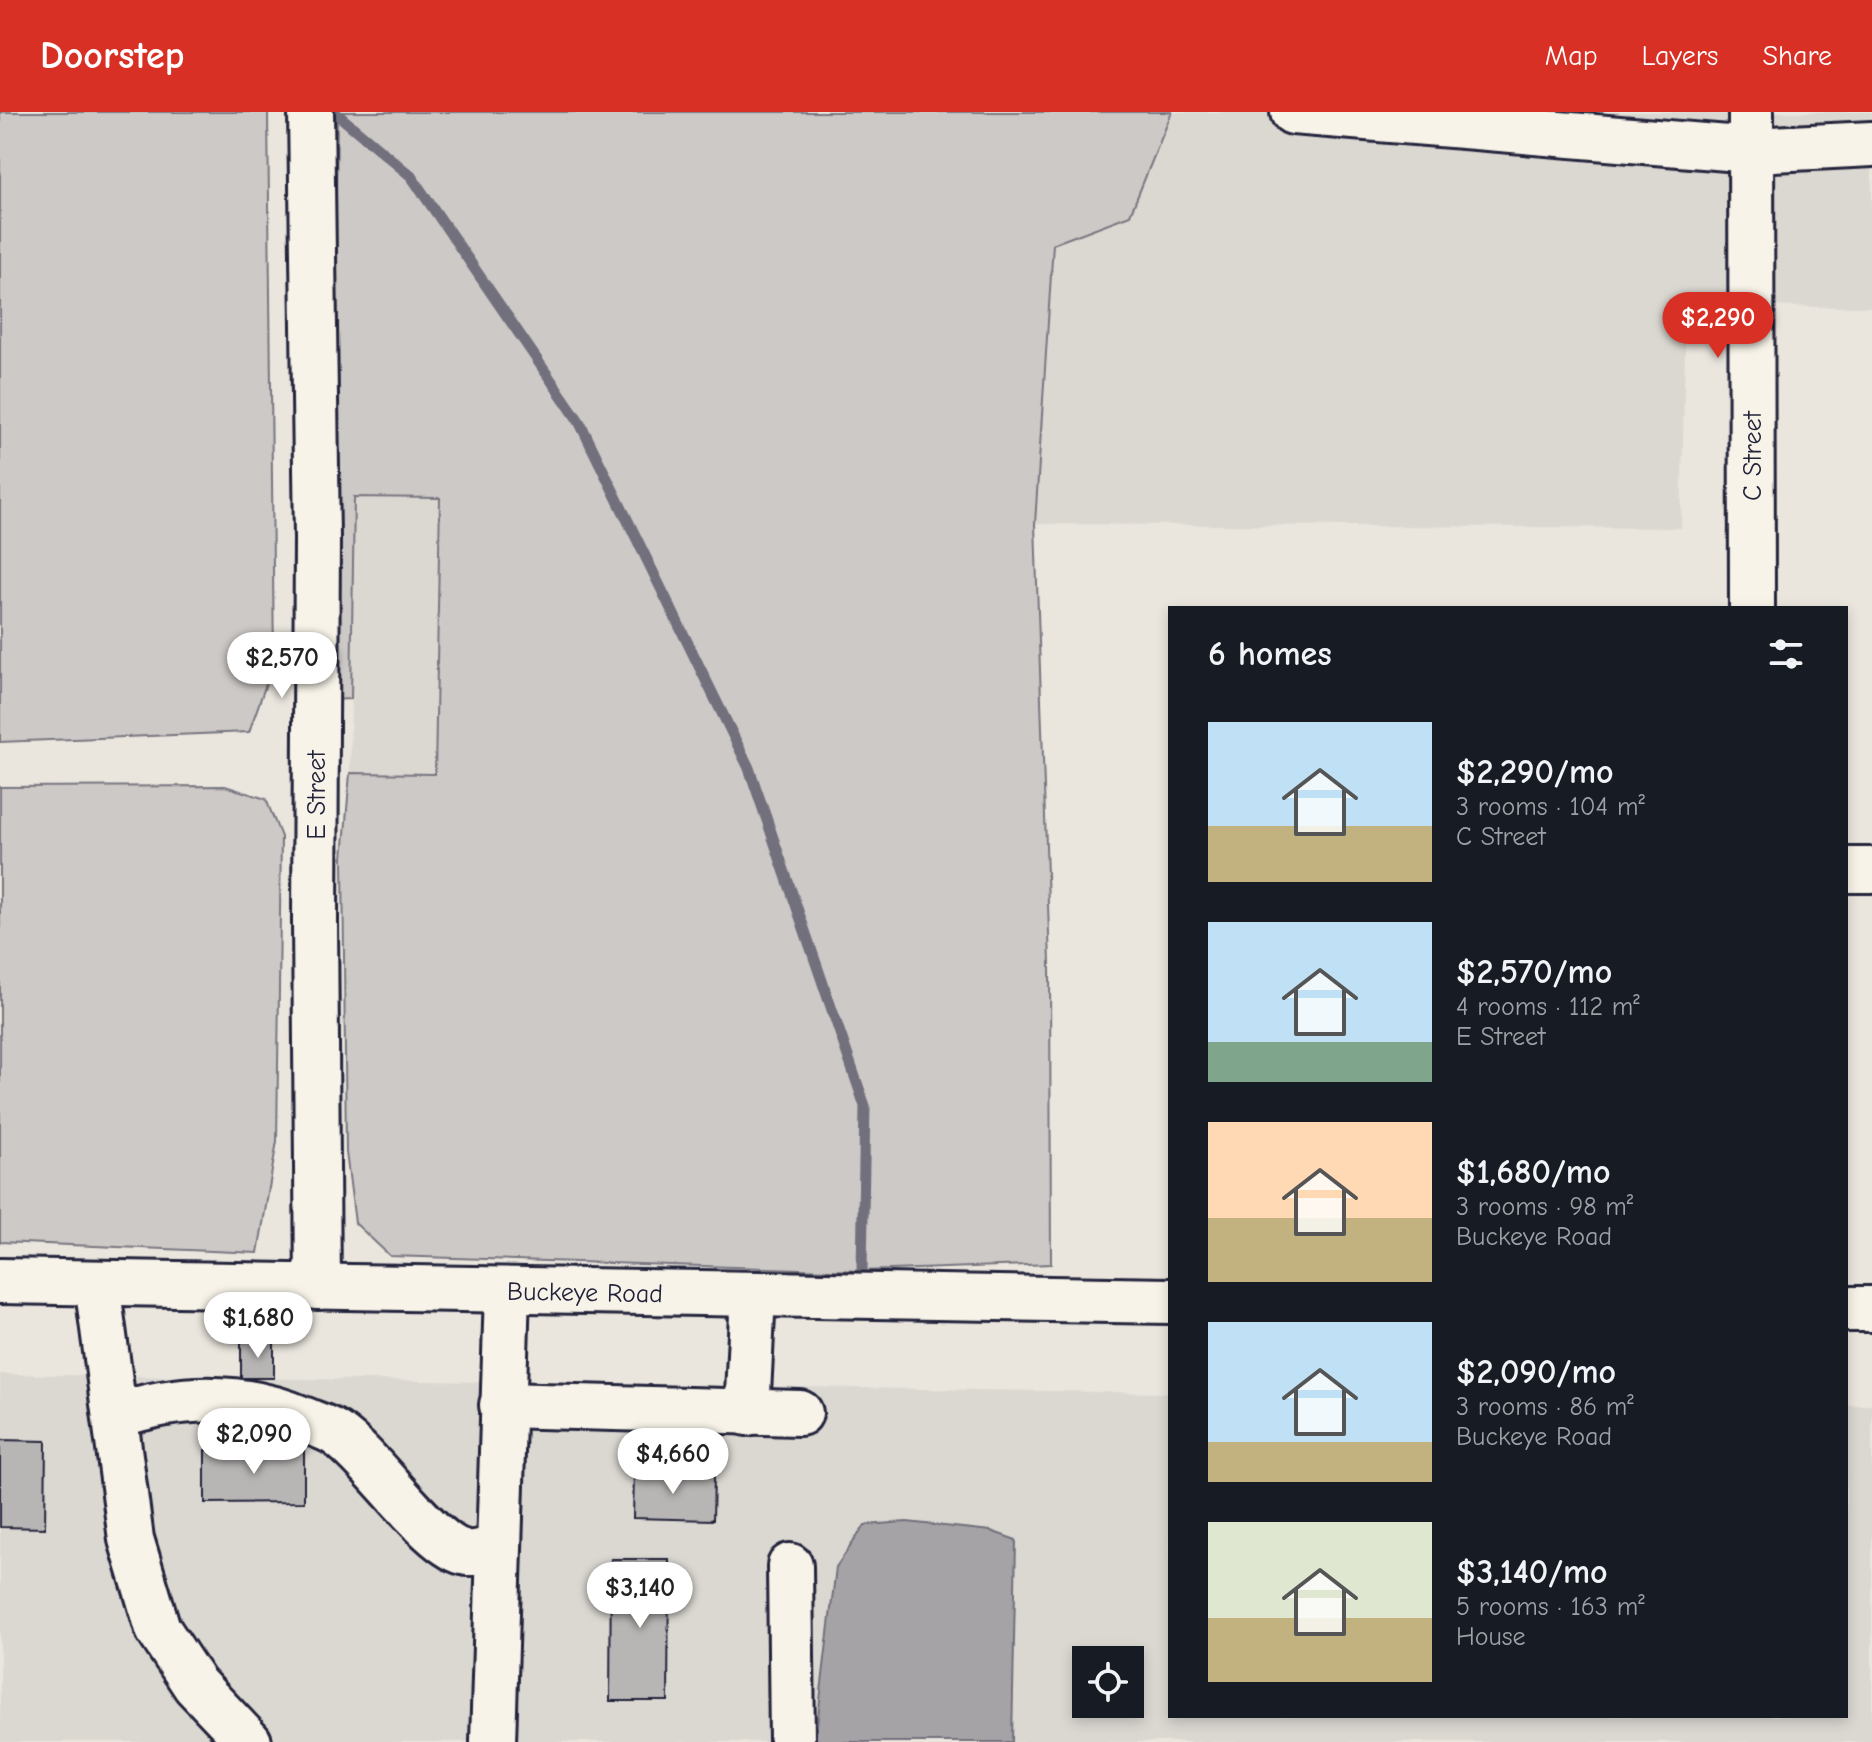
<!DOCTYPE html>
<html lang="en">
<head>
<meta charset="utf-8">
<style>
  :root { --surface:#171b24; --page:#20242c; --text:#f1f3f6; --muted:#9ea1a6; --accent:#d93025 }
  body { margin:0; font-family:"Comic Neue",sans-serif; background:var(--page); color:var(--text); height:100vh; display:flex; flex-direction:column; font-size:30px; white-space:nowrap }
  * { box-sizing:border-box; margin:0 }
  p { font-size:26px; color:var(--muted) }
  .icon { flex:none; width:44px; height:44px; fill:none; stroke:currentColor; stroke-width:2; stroke-linecap:round; stroke-linejoin:round }
  .map { position:relative; flex:1; overflow:hidden }
  .sheet { position:absolute; left:1168px; top:494px; width:680px; height:1112px; display:flex; flex-direction:column; background:var(--surface); border-radius:0px; box-shadow:0 4px 12px #0003 }
  .sheet>* { flex:none }
  .fabs { position:absolute; left:1072px; top:1534px; display:grid; gap:16px }
  .fabs a { display:grid; place-items:center; width:72px; height:72px; border-radius:0px; background:var(--surface); box-shadow:0 4px 12px #0003; font-size:40px }
  .price { position:absolute; translate:-50% -68px; padding:0 18px; border-radius:28px; background:#fff; color:#222; font-size:26px; line-height:52px; filter:drop-shadow(0 2px 4px #0008) }
  .price::after { content:''; position:absolute; left:50%; top:48px; width:24px; height:18px; margin-left:-12px; background:inherit; clip-path:polygon(0 0,100% 0,50% 100%) }
  .price.active { background:var(--accent); color:#fff }
  ul { padding:0; list-style:none }
  li { display:flex; align-items:center; gap:24px; height:200px; padding:0 40px }
  li span { display:grid; place-items:center; flex:none; width:224px; height:160px; border-radius:0px; color:#555 }
  li>.icon { margin-inline-start:auto }
  span .icon { width:96px; height:96px; fill:#fffc; stroke-width:1 }
  li b { font-size:34px }
  h2 { display:flex; justify-content:space-between; align-items:center; height:96px; padding:0 40px; font-size:34px }
  header { display:flex; align-items:center; gap:48px; box-sizing:border-box; height:112px; padding:0 40px; background:var(--accent); color:#fff }
  header strong { font-size:38px }
  nav { display:flex; gap:44px; margin-inline-start:auto; font-size:28px }
  .map>svg:first-child { display:block }
</style>
</head>
<body>
<header>
<strong>Doorstep</strong>
<nav><a>Map</a><a>Layers</a><a>Share</a></nav>
</header>
<div class="map">
<svg width="1872" height="1630" viewBox="0 0 1872 1630">
  <rect width="100%" height="100%" fill="#eae6de"/>
  <filter id="ink" filterUnits="userSpaceOnUse"><feTurbulence type="fractalNoise" baseFrequency=".0125" numOctaves="2"/><feDisplacementMap in="SourceGraphic" scale="16" xChannelSelector="R" yChannelSelector="G"/><feConvolveMatrix kernelMatrix="1 2 1 2 8 2 1 2 1" color-interpolation-filters="sRGB"/></filter>
  <g filter="url(#ink)">
    <g fill="#dbd8d2" fill-rule="evenodd">
      <polygon points="1172,0 1872,0 1872,195 1686,194 1681,416 1035,412 1054,132 1130,103"/>
      <polygon points="354,385 440,386 435,663 350,661"/>
      <path d="M 0,1262 L 1170,1281 L 1170,1604 L 1846,1604 L 1846,1293 L 1872,1293 L 1872,1630 L 0,1630 ZM 1086,1548 L 1130,1548 L 1130,1592 L 1086,1592 Z"/>
    </g>
    <g fill="#cdc9c6" stroke="#787680" stroke-width="2">
      <polygon points="0,0 268,0 274,549 249,620 0,630"/>
      <polygon points="337,0 1172,0 1130,103 1053,132 1035,412 1050,851 1051,1152 862,1159 390,1144 355,1111 346,1040 343,746 350,661 435,662 440,386 354,385 351,587 330,588"/>
      <polygon points="225,674 266,687 281,725 277,1029 258,1141 0,1130 0,675"/>
    </g>
    <polygon fill="#a6a3a6" stroke="#716f7b" stroke-width="2" points="907,1410 991,1419 1016,1428 1012,1630 815,1630 836,1455 865,1413"/>
    <g fill="none" stroke-linecap="round" stroke-linejoin="round">
      <polyline stroke="#716f7b" stroke-width="11" points="337,2 411,64 579,309 749,656 865,994 862,1159"/>
    </g>
    <g fill="#b8b6b5" stroke="#22223b" stroke-width="2">
      <rect x="241" y="1229" width="33" height="37"/>
      <polygon points="0,1328 46,1329 45,1416 0,1415"/>
      <polygon points="304,1337 304,1390 205,1391 205,1338"/>
      <polygon points="634,1360 714,1363 713,1408 633,1406"/>
      <polygon points="611,1447 669,1447 668,1589 610,1589"/>
    </g>
    <g fill="none" stroke-linecap="round" stroke-linejoin="round">
      <defs>
        <g id="minor">
          <polyline points="311,0 317,427 315,809 318,1175"/>
          <polyline points="1293,0 1752,38 1872,32"/>
          <polyline points="1751,0 1752,496"/>
          <polyline points="1846,758 1872,758"/>
          <polyline points="0,1169 1170,1189"/>
          <polyline points="97,1171 131,1427 158,1517 195,1573 249,1630"/>
          <polyline points="1846,1197 1872,1197"/>
          <polyline points="502,1293 800,1301"/>
          <polyline points="747,1301 753,1183"/>
          <path d="M 116,1304 C 180,1282 242,1281 305,1308 C 316,1313 329,1316 338,1323 C 375,1348 431,1436 467,1441 C 476,1442 488,1438 497,1436"/>
          <polyline points="790,1454 792,1630"/>
          <polyline points="493,1630 507,1179"/>
        </g>
      </defs>
      <use href="#minor" stroke="#22223b" stroke-width="50"/>
      <use href="#minor" stroke="#f7f3e8" stroke-width="44"/>
    </g>
  </g>
  <g text-anchor="middle" stroke-width="8" stroke-linejoin="round" paint-order="stroke">
    <g font-size="26" fill="#22223b" stroke="#f7f3e8">
      <text transform="translate(1752 344) rotate(-90)" y="9">C Street</text>
      <text transform="translate(316 683) rotate(-90)" y="9">E Street</text>
      <text transform="translate(585 1180) rotate(1)" y="9">Buckeye Road</text>
    </g>
  </g>
</svg>
<div class="fabs">
<a><svg class="icon" aria-label="locate" viewBox="0 0 24 24"><circle cx="12" cy="12" r="6"/><path d="M12 2v4M12 18v4M2 12h4M18 12h4"/></svg></a>
</div>
<b class="price active" style="left:1718px;top:248px">$2,290</b>
<b class="price" style="left:282px;top:588px">$2,570</b>
<b class="price" style="left:258px;top:1248px">$1,680</b>
<b class="price" style="left:254px;top:1364px">$2,090</b>
<b class="price" style="left:673px;top:1384px">$4,660</b>
<b class="price" style="left:640px;top:1518px">$3,140</b>
<section class="sheet">
<h2>6 homes<svg class="icon" aria-label="filters" viewBox="0 0 24 24"><path d="M4 7h16M4 17h16"/><circle cx="9" cy="7" r="2"/><circle cx="15" cy="17" r="2"/></svg></h2>
<ul>
<li><span style="background:linear-gradient(#bfe0f5 65%,#c2b280 0)"><svg class="icon" aria-label="home" viewBox="0 0 24 24"><path d="M3 11l9-7 9 7M6 9v11h12V9"/></svg></span><div><b>$2,290/mo</b><p>3 rooms · 104 m²</p><p>C Street</p></div></li>
<li><span style="background:linear-gradient(#bfe0f5 75%,#7fa58c 0)"><svg class="icon" aria-label="home" viewBox="0 0 24 24"><path d="M3 11l9-7 9 7M6 9v11h12V9"/></svg></span><div><b>$2,570/mo</b><p>4 rooms · 112 m²</p><p>E Street</p></div></li>
<li><span style="background:linear-gradient(#ffd9b3 60%,#c2b280 0)"><svg class="icon" aria-label="home" viewBox="0 0 24 24"><path d="M3 11l9-7 9 7M6 9v11h12V9"/></svg></span><div><b>$1,680/mo</b><p>3 rooms · 98 m²</p><p>Buckeye Road</p></div></li>
<li><span style="background:linear-gradient(#bfe0f5 75%,#c2b280 0)"><svg class="icon" aria-label="home" viewBox="0 0 24 24"><path d="M3 11l9-7 9 7M6 9v11h12V9"/></svg></span><div><b>$2,090/mo</b><p>3 rooms · 86 m²</p><p>Buckeye Road</p></div></li>
<li><span style="background:linear-gradient(#dfe7d0 60%,#c2b280 0)"><svg class="icon" aria-label="home" viewBox="0 0 24 24"><path d="M3 11l9-7 9 7M6 9v11h12V9"/></svg></span><div><b>$3,140/mo</b><p>5 rooms · 163 m²</p><p>House</p></div></li>
</ul>
</section>
</div>
</body>
</html>
